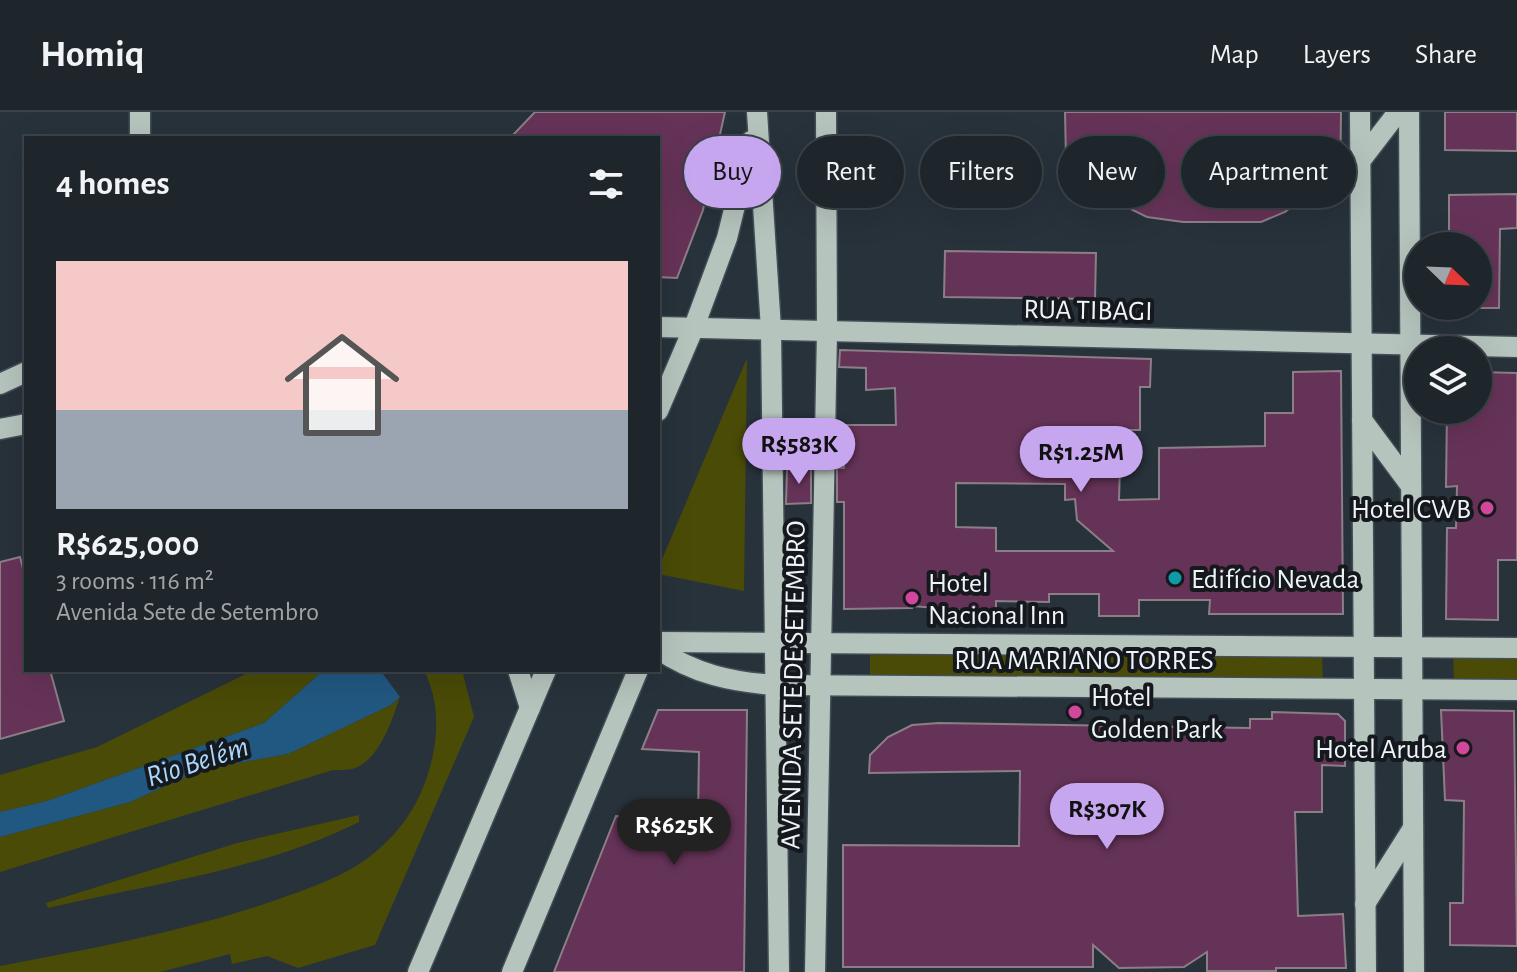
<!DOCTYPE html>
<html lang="en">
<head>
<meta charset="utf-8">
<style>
  :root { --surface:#1e262c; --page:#2b3238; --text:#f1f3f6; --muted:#a1a5a9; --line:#3c4348; --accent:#c7a6f0 }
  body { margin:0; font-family:"Alegreya Sans",sans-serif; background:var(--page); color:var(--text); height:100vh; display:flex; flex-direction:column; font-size:30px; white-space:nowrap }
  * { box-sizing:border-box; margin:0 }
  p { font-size:26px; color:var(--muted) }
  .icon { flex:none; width:44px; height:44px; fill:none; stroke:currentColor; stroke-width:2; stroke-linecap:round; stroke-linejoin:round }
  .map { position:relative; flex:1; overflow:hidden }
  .panel { position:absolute; left:24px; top:24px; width:636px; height:536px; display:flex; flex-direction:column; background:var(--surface); border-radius:0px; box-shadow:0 8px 32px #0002,0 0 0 2px var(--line) }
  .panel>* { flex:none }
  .banner { position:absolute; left:684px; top:24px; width:712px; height:72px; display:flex; gap:16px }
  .needle { width:52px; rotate:113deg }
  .buttons { position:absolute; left:1404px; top:120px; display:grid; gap:16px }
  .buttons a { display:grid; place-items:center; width:88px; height:88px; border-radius:50%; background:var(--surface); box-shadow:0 8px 32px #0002,0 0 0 2px var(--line); font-size:40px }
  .price { position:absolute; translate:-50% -68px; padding:0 18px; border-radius:28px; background:var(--accent); color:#111; font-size:26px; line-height:52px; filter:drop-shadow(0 2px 4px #0008) }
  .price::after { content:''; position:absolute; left:50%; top:48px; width:24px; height:18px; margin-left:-12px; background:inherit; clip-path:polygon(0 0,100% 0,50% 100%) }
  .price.active { background:#222; color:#fff }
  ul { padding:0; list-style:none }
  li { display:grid; align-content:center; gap:16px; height:424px; padding:0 32px }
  li span { display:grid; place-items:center; height:248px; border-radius:0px; color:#555 }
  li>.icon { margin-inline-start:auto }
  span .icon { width:144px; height:144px; fill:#fffc; stroke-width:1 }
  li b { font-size:34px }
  h2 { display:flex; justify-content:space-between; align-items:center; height:96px; padding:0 32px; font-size:34px }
  .chip { padding:0 28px; border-radius:36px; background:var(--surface); box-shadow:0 8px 32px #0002,0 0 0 2px var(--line); font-size:28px; line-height:72px }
  .chip.active { background:var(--accent); color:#111 }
  header { display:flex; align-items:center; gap:48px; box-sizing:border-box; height:112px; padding:0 40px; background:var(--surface); border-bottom:2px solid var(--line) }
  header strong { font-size:38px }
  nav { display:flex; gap:44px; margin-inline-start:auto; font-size:28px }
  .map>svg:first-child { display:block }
</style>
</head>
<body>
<header>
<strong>Homiq</strong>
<nav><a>Map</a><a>Layers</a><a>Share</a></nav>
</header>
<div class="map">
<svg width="1517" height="860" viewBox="0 0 1517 860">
  <rect width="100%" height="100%" fill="#28323b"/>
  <g fill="#4a4b07">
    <polygon points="747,246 744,479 658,462 658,457"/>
    <polygon points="870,536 1322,540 1323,573 870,570"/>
    <polygon points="1453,537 1517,538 1517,574 1454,573"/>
    <polygon points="254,558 324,558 264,611 47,689 0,700 0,663 97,635"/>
    <path d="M 424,558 L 462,558 L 474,605 L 375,833 L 298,856 L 267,844 L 232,852 L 230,842 L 160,860 L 0,860 L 0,854 C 95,836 188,819 279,787 C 315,774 352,762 381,735 C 408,711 424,682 432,647 C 439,616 438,587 424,558 Z"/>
    <path d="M 400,585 C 392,608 379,650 352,657 C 347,658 339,658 333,658 L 0,760 L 0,725 L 130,690 L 203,657 L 288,642 L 391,593 Z"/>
    <path d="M 359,703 L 359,710 C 263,758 151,772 48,796 L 46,791 L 237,731 Z"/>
  </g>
  <polygon fill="#215882" points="324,558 380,558 400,585 391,593 288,642 203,657 130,690 0,725 0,700 47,689 264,611"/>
  <g fill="#663358" stroke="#8c7e87" stroke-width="2" fill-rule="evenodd">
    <polygon points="535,0 725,0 703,98 677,166 658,165 658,26 510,26"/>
    <polygon points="1065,0 1341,0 1340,79 1324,81 1316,76 1285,100 1261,110 1183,110 1147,105 1106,85 1079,60 1072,48 1066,48"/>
    <polygon points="1445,0 1517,0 1517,39 1445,38"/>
    <polygon points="1517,82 1517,116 1500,117 1499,196 1478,196 1478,134 1449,134 1449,83"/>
    <polygon points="945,139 1096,141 1095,187 944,185"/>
    <path d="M 840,238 L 1151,247 L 1150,275 L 1140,275 L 1140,318 L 1121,318 L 1119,388 L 1159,387 L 1159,336 L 1265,334 L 1265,301 L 1293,301 L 1293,260 L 1341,259 L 1343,502 L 1209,502 L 1210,488 L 1139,488 L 1139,504 L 1099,504 L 1099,482 L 1049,482 L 1049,490 L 996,489 L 996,501 L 912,494 L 912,496 L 844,497 L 844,390 L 837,390 L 837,356 L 844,356 L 844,313 L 896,313 L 895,276 L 866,278 L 866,256 L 839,255 ZM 956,371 L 1065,372 L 1065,388 L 1075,387 L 1077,408 L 1113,439 L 996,439 L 996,416 L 956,415 Z"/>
    <polygon points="1478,260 1517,261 1517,448 1498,448 1498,508 1446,507 1447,416 1456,416 1457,374 1446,375 1447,298 1478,298"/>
    <polygon points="787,356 811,357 811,391 786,392"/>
    <polygon points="20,445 26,468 26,558 50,558 64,609 0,627 0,450"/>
    <polygon points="658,598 747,598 744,860 554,860 616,704 698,708 699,640 642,637"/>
    <polygon points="1441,598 1514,599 1517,834 1450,833 1450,791 1463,791 1464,689 1445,688"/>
    <polygon points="1272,600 1338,602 1345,609 1345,654 1322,653 1322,700 1295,700 1298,804 1343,802 1346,856 1276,856 1276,859 1207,859 1207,840 1184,855 1119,856 1093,833 1093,855 843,855 843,733 1019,734 1020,659 869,661 870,643 888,625 912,613 939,611 1250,616 1250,607 1272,607"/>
  </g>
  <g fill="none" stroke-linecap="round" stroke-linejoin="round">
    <defs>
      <g id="major">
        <polyline points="140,0 140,26"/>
        <polyline points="757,0 771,217 779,860"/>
        <polyline points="1360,0 1366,860"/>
        <polyline points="1409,0 1414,860"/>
        <polyline points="1361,48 1398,0"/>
        <polyline points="658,215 1517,235"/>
        <polyline points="0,272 26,260"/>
        <polyline points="658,299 694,215 727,126 751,29"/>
        <polyline points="1362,308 1411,374"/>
        <polyline points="0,317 26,312"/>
        <polyline points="658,530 1517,536"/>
        <path d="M 658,537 C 694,562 732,570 775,573 L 1517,578"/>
        <polyline points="518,558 530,596"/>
        <polyline points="1365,792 1413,716"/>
        <polyline points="418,860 546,558"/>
        <polyline points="512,860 638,558"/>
        <polyline points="815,860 827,219 826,0"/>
      </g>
    </defs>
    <use href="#major" stroke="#444d56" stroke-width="23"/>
    <use href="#major" stroke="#b6c4be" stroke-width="20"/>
  </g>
  <g fill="#d1479c" stroke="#15191d" stroke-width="3">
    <circle cx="1487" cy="396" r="8"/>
    <circle cx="912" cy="486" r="8"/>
    <circle cx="1075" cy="600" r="8"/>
    <circle cx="1463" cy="636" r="8"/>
  </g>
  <circle fill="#0f9aa8" stroke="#15191d" stroke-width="3" cx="1175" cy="466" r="8"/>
  <g text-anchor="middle" stroke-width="8" stroke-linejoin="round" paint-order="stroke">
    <g font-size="28" fill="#eef4fa" stroke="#15191d">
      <text transform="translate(1088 197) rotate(1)" y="10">RUA TIBAGI</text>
      <text x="1084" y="557">RUA MARIANO TORRES</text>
      <text transform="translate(792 573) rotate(-89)" y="10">AVENIDA SETE DE SETEMBRO</text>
    </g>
    <g font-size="28" fill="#eef4fa" stroke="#15191d" text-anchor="start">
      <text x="1471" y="406" text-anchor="end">Hotel CWB</text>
      <text x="1191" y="476">Edifício Nevada</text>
      <text x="928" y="480">Hotel<tspan x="928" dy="32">Nacional Inn</tspan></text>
      <text x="1091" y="594">Hotel<tspan x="1091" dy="32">Golden Park</tspan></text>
      <text x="1447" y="646" text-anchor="end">Hotel Aruba</text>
    </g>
    <g font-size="30" font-style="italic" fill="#aad7fe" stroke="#15191d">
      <text transform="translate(197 649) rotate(-18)" y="10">Rio Belém</text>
    </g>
  </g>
</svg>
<div class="buttons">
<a><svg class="needle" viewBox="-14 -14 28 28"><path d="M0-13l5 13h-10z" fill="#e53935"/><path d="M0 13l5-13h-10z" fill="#a1a5a9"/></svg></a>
<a><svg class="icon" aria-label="layers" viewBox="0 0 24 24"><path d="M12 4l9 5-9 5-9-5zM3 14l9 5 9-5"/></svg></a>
</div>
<b class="price" style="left:799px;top:374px">R$583K</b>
<b class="price" style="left:1081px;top:382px">R$1.25M</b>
<b class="price" style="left:1107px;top:739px">R$307K</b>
<b class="price active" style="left:674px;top:755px">R$625K</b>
<div class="banner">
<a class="chip active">Buy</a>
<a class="chip">Rent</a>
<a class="chip">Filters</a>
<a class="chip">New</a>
<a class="chip">Apartment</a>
</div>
<section class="panel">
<h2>4 homes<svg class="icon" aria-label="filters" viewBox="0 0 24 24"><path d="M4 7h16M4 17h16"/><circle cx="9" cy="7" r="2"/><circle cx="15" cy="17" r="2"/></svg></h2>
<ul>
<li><span style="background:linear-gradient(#f6c9c9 60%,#9aa5b1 0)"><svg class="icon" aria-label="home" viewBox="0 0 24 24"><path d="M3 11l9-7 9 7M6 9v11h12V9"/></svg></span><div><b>R$625,000</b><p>3 rooms · 116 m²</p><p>Avenida Sete de Setembro</p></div></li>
</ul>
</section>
</div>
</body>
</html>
